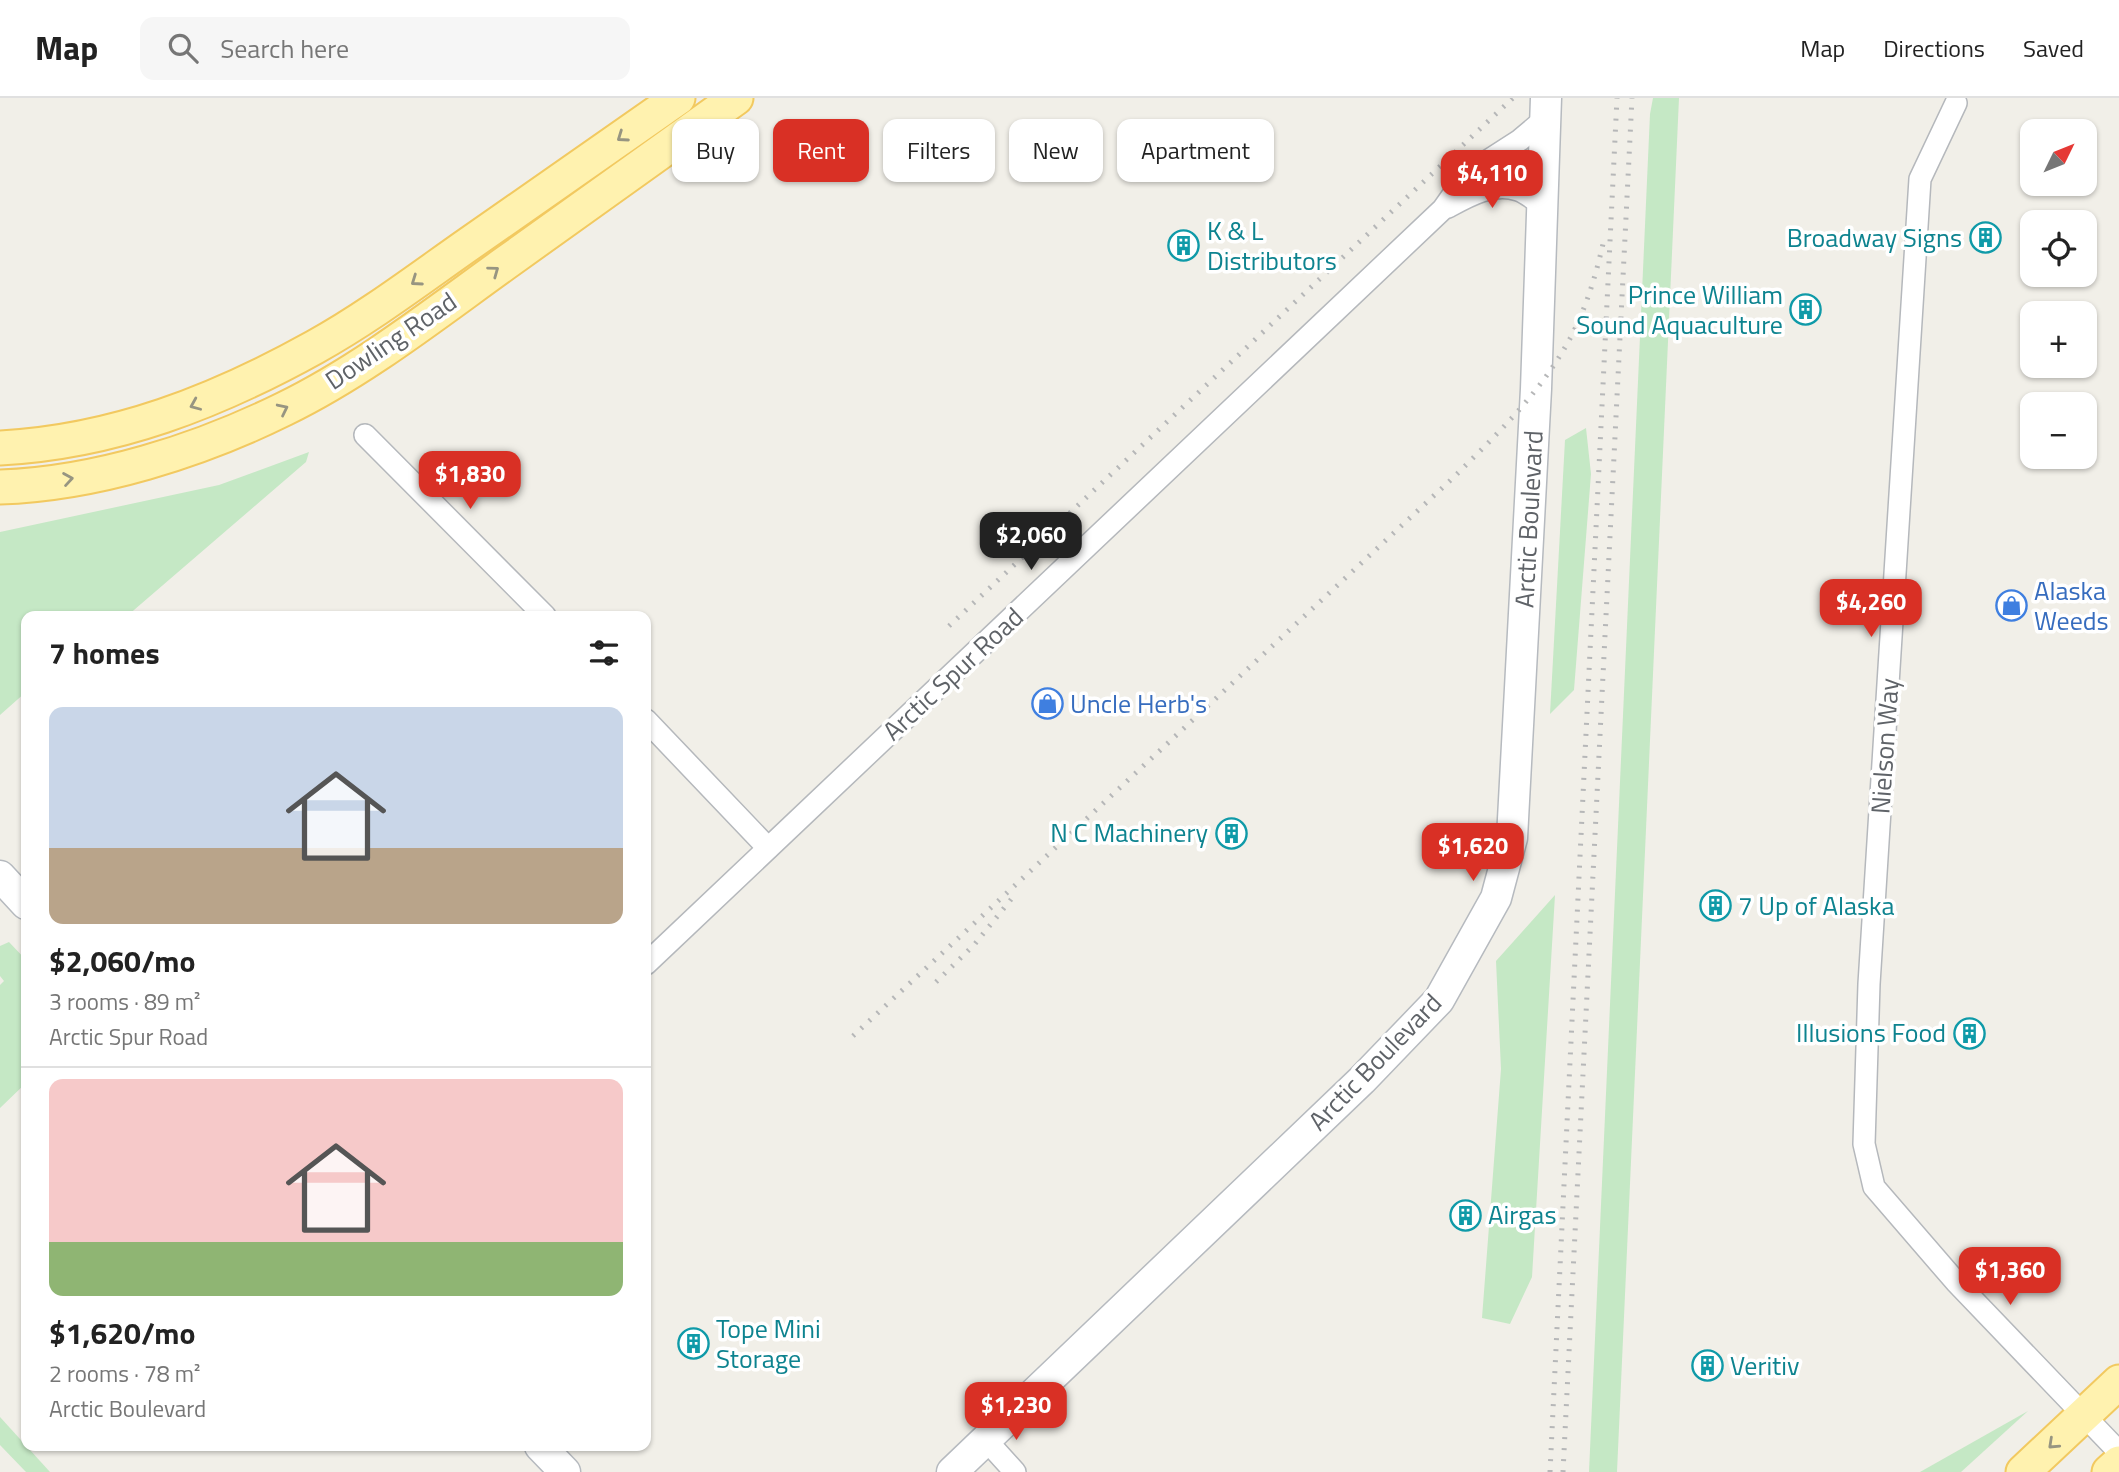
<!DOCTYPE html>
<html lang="en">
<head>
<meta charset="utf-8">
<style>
  :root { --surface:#fff; --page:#f6f6f6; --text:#222; --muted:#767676; --line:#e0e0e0; --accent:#d93025 }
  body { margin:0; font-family:"Titillium Web",sans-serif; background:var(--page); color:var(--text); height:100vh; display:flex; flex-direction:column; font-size:26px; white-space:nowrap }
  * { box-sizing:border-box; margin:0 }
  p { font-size:23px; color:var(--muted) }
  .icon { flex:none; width:38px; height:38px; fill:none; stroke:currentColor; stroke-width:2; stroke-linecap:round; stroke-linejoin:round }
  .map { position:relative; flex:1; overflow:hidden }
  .panel { position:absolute; left:21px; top:513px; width:630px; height:840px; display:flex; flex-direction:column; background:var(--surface); border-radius:14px; box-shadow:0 2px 5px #0004 }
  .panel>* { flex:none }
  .hud { position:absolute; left:672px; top:21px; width:665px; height:63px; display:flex; gap:14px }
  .needle { width:46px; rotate:47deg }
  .fabs { position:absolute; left:2020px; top:21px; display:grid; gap:14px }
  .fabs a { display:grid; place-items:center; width:77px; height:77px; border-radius:14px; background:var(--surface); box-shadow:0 2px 5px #0004; font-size:35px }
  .price { position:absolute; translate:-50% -60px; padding:0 16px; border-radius:14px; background:var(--accent); color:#fff; font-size:23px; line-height:46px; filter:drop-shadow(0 2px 4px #0008) }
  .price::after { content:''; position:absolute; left:50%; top:42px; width:21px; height:16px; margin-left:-10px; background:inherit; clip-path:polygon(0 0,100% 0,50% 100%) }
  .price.selected { background:#222; color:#fff }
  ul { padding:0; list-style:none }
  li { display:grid; align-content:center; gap:14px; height:371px; padding:0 28px }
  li+li { border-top:2px solid var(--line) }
  li span { display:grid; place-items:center; height:217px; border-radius:14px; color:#555 }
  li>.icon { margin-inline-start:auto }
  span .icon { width:126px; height:126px; fill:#fffc; stroke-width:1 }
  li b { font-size:30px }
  h2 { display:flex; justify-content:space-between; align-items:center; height:84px; padding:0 28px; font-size:30px }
  .chip { padding:0 24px; border-radius:14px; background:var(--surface); box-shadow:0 2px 5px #0004; font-size:24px; line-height:63px }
  .chip.selected { background:var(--accent); color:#fff }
  header { display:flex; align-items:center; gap:42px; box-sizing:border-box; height:98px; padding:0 35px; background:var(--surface); border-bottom:2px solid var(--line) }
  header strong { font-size:33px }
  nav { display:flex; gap:38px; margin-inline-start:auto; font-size:24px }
  .search { width:490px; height:63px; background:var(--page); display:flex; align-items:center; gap:18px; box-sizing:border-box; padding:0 24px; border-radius:14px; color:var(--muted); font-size:26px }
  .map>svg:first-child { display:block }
</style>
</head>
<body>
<header>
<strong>Map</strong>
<div class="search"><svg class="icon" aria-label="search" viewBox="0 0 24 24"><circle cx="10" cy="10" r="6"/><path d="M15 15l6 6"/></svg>Search here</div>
<nav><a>Map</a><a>Directions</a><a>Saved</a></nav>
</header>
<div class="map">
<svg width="2119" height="1374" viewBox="0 0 2119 1374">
  <rect width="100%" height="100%" fill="#f1efe8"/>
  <g fill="#c5e8c5">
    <polygon points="1653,0 1679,0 1617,1374 1589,1374 1650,16"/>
    <polygon points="1586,330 1591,376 1574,592 1550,616 1565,342"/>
    <polygon points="309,354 306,364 127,518 26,518 26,594 0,617 0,434 219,387"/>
    <polygon points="1555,797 1532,1179 1510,1226 1482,1220 1501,971 1496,863"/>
    <polygon points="9,844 26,862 26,985 0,1010 0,887 4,883 0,878 0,848"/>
    <polygon points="2028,1313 1961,1374 1920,1374"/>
    <polygon points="0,1319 50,1374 26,1374 0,1347"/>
  </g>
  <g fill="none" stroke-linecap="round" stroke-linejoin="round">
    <defs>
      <g id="street">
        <polyline points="1956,5 1920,81 1869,886 1864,1046 1874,1089 1956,1184 2119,1354"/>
        <path d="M 1448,109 C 1470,97 1493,84 1518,92 C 1527,95 1535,103 1543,107"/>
        <polyline points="365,337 545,518"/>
        <polyline points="646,622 768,750"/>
        <polyline points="646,866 1443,111 1455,94 1478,69 1520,42 1546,20"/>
        <polyline points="986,1342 1015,1374"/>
      </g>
      <g id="secondary">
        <polyline points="0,778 26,806"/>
        <polyline points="540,1348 565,1374"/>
        <polyline points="952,1374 1362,982 1439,902 1496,800 1512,740 1536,291 1546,0"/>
      </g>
      <g id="primary">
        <path d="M 0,350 C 114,344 216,304 315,249 C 369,219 419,181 469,146 C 539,97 609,49 678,0"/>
        <path d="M 0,389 C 95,386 199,353 284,311 C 362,273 433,217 504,166 C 581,111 659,55 736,0"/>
        <polyline points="2023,1374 2119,1284"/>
        <polyline points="2109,1374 2119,1365"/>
      </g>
    </defs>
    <use href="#street" stroke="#b5b8bc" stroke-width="24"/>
    <use href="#secondary" stroke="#b6babf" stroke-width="33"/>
    <use href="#primary" stroke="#f2c960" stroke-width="37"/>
    <use href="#street" stroke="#fff" stroke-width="21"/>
    <use href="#secondary" stroke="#fff" stroke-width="30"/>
    <use href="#primary" stroke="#fff2af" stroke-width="33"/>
    <g stroke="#b6b7b8" stroke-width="5" stroke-dasharray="2 9" stroke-linecap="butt">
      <polyline points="949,528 1513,0"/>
      <polyline points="936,884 974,847 1013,799"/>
      <path d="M 853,938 L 1455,378 C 1493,340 1533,302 1561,256 C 1582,223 1594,185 1603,146"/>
      <polyline points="1550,1374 1617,0"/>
      <polyline points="1563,1374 1632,0"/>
    </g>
  </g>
  <defs><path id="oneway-chevron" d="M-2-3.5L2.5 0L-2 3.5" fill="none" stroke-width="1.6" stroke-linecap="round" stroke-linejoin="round" transform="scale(1.75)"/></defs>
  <g stroke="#979581">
    <use href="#oneway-chevron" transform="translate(622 39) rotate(145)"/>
    <use href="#oneway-chevron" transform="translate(494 173) rotate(-36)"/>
    <use href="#oneway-chevron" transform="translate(416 183) rotate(145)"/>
    <use href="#oneway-chevron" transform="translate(195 307) rotate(157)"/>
    <use href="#oneway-chevron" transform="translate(283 311) rotate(-26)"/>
    <use href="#oneway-chevron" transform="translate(68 381) rotate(-9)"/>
    <use href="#oneway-chevron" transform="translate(2053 1346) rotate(137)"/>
  </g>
  <defs>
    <symbol id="building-ring" viewBox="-11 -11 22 22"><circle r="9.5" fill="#fff" stroke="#0f9aa8" stroke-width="1.5"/><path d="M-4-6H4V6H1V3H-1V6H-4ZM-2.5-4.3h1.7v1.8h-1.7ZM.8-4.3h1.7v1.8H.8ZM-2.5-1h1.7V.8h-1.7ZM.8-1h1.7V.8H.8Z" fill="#0f9aa8"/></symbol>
    <symbol id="shop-ring" viewBox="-11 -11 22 22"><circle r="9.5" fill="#fff" stroke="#3f7fe0" stroke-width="1.5"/><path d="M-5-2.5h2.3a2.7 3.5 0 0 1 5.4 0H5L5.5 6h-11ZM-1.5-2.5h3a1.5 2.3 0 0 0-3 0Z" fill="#3f7fe0"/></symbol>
  </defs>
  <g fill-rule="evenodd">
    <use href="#building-ring" x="1968" y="122" width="35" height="35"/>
    <use href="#building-ring" x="1166" y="130" width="35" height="35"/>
    <use href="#building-ring" x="1788" y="194" width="35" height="35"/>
    <use href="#shop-ring" x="1994" y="490" width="35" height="35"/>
    <use href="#shop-ring" x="1030" y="588" width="35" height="35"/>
    <use href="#building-ring" x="1214" y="718" width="35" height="35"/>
    <use href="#building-ring" x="1698" y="790" width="35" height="35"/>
    <use href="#building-ring" x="1952" y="918" width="35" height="35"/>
    <use href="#building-ring" x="1448" y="1100" width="35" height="35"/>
    <use href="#building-ring" x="676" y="1228" width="35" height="35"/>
    <use href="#building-ring" x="1690" y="1250" width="35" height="35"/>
  </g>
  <g text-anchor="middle" stroke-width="7" stroke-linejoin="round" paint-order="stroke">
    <g font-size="26" fill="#0d838f" stroke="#fff" text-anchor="start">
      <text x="1207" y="142">K &amp; L<tspan x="1207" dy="30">Distributors</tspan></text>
      <text x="1962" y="149" text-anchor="end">Broadway Signs</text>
      <text x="1783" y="206" text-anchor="end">Prince William<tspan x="1783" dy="30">Sound Aquaculture</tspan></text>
      <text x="1208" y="744" text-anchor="end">N C Machinery</text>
      <text x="1738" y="817">7 Up of Alaska</text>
      <text x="1946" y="944" text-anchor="end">Illusions Food</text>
      <text x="1488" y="1126">Airgas</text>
      <text x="716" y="1240">Tope Mini<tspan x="716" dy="30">Storage</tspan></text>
      <text x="1730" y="1277">Veritiv</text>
    </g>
    <g font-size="26" fill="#5f6368" stroke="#fff">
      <text transform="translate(391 243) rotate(-34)" y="9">Dowling Road</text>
      <text transform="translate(1529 421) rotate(-87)" y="9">Arctic Boulevard</text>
      <text transform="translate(953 576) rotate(-43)" y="9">Arctic Spur Road</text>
      <text transform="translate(1885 648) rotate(-86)" y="9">Nielson Way</text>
      <text transform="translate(1375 964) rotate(-46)" y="9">Arctic Boulevard</text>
    </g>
    <g font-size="26" fill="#366cbe" stroke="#fff" text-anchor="start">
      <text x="2034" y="502">Alaska<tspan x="2034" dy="30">Weeds</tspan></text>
      <text x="1070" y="615">Uncle Herb's</text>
    </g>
  </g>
</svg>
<div class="fabs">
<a><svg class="needle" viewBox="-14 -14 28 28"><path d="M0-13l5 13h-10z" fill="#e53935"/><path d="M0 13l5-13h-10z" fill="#767676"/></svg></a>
<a><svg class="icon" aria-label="locate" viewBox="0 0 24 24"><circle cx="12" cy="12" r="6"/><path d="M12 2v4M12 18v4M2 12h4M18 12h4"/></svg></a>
<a>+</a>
<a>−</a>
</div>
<b class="price" style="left:1492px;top:112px">$4,110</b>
<b class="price" style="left:470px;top:413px">$1,830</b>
<b class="price selected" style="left:1031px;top:474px">$2,060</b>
<b class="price" style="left:1871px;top:541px">$4,260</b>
<b class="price" style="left:1473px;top:785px">$1,620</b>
<b class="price" style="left:2010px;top:1209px">$1,360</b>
<b class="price" style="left:1016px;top:1344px">$1,230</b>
<div class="hud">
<a class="chip">Buy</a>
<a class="chip selected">Rent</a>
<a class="chip">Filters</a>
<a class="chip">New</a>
<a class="chip">Apartment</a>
</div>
<section class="panel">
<h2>7 homes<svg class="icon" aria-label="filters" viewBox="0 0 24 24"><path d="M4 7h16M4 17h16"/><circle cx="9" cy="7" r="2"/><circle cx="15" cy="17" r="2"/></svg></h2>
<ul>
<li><span style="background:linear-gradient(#c9d6e8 65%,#b9a48a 0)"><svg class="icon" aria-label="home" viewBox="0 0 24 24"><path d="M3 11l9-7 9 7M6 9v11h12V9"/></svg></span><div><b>$2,060/mo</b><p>3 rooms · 89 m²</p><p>Arctic Spur Road</p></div></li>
<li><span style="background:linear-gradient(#f6c9c9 75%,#8fb573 0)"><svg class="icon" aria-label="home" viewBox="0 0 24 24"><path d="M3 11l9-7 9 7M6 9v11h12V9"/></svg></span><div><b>$1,620/mo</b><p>2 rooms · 78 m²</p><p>Arctic Boulevard</p></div></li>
</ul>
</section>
</div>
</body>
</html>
